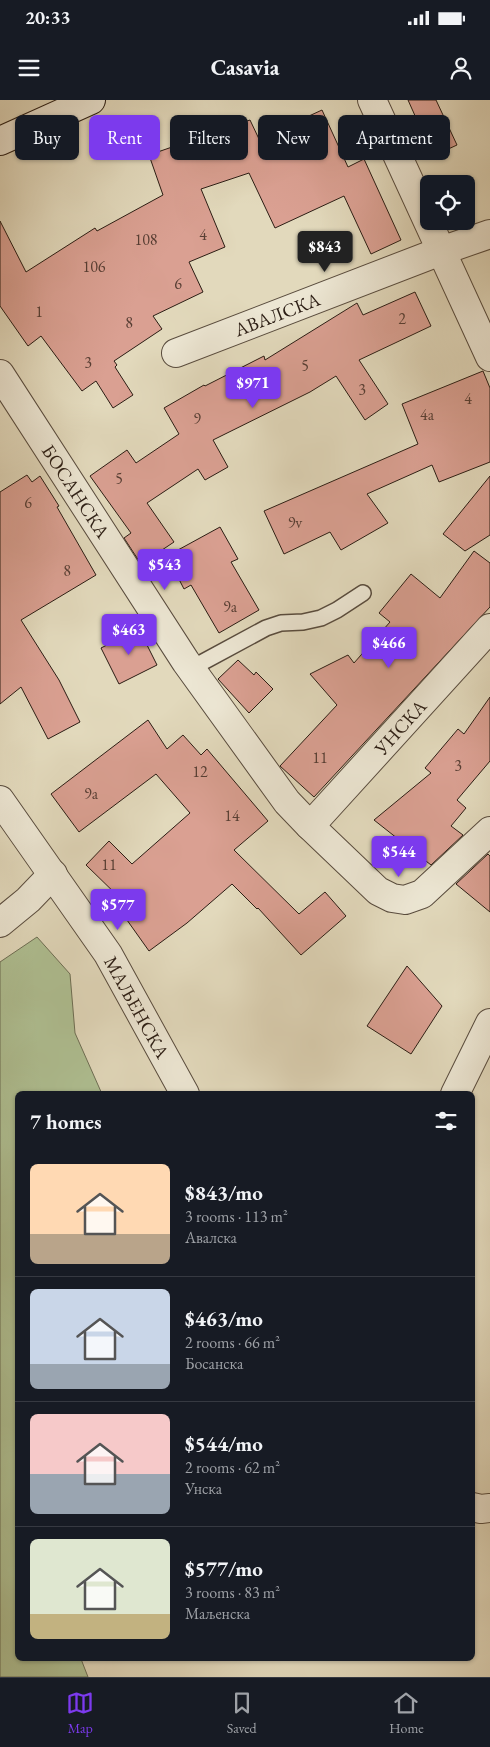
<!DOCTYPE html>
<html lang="en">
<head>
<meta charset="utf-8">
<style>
  :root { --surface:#171b24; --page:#242831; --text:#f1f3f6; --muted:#9ea1a6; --line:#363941; --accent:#7c3aed }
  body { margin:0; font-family:"EB Garamond",serif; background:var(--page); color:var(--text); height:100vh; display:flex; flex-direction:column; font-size:19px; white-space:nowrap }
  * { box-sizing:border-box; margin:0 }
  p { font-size:16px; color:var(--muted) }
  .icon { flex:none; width:28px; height:28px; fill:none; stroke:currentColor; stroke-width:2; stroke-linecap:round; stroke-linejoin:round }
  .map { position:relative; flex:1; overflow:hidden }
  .details { position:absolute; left:15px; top:991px; width:460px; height:570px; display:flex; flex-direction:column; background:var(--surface); border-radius:8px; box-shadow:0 1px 4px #0004 }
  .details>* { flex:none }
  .banner { position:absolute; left:15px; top:15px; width:460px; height:45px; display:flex; gap:10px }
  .buttons { position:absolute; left:420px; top:75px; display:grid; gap:10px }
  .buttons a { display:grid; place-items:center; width:55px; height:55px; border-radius:8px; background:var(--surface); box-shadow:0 1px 4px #0004; font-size:25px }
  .price { position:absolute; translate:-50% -42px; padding:0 11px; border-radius:5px; background:var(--accent); color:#fff; font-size:16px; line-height:32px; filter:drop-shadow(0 1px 2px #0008) }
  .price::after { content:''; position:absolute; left:50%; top:30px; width:15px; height:11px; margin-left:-8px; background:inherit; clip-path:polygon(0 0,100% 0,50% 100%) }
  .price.current { background:#222; color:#fff }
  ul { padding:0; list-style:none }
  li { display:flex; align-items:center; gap:15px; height:125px; padding:0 15px }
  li+li { border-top:1px solid var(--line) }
  li span { display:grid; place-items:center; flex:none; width:140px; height:100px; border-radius:8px; color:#555 }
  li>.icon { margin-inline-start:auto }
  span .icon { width:60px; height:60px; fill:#fffc; stroke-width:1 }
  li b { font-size:21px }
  h2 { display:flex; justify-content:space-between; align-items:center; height:60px; padding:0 15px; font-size:21px }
  .chip { padding:0 18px; border-radius:8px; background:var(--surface); box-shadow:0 1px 4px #0004; font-size:18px; line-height:45px }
  .chip.current { background:var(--accent); color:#fff }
  .status { display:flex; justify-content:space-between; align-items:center; height:35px; padding:0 25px; background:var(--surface); direction:ltr }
  .status svg { height:14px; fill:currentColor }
  header { display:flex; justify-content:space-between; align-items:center; height:65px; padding:0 15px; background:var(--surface); font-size:22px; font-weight:700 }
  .tab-bar { display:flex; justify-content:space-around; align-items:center; height:70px; border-top:1px solid var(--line); background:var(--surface); font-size:14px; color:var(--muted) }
  .tab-bar a { display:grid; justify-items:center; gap:2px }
  .tab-bar .current { color:var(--accent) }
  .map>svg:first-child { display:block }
</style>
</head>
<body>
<div class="status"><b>20:33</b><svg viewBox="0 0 49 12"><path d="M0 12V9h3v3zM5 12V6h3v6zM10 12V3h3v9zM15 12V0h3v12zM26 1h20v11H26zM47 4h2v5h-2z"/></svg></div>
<header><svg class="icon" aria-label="menu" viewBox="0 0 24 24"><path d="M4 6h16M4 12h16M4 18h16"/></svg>Casavia<svg class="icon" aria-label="person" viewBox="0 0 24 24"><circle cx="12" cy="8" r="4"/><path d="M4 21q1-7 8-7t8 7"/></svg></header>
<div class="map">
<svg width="490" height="1577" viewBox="0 0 490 1577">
  <rect width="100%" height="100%" fill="#e2d9bc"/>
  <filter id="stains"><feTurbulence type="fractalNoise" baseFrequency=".004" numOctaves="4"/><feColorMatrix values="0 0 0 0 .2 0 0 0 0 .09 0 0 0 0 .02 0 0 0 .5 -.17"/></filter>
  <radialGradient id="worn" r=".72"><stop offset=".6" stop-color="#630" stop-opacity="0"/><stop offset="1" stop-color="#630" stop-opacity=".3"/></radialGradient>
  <polygon fill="#afc093" stroke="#6d6e54" points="37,837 70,874 75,933 102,994 18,994 18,1559 81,1559 88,1577 0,1577 0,862"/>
  <g fill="#daa092" stroke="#2b1d14">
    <polygon points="408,0 436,0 457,45 433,56"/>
    <polygon points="322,10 348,67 364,59 401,140 371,154 344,96 275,128 249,73 201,89 225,147 189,162 203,192 153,216 162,229 114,261 117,265 115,267 133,295 113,308 96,281 82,291 41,236 28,246 0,206 0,121 26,172 95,128 97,131 163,95 149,55 250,20 259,39"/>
    <polygon points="415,192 431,226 359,260 388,304 365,320 336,276 310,292 213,340 228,367 205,380 198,369 147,403 174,442 141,464 124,438 131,433 90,376 127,350 136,363 179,334 164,308 204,285 205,286 264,256 265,260 357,203 363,215"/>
    <polygon points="483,271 490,288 490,362 439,382 432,365 367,394 388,423 341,450 330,432 284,454 264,411 418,344 402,304"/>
    <polygon points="27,375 32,382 40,376 59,406 57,407 96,475 21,520 59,580 80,622 48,639 21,587 0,604 0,392"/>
    <polygon points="490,376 490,435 465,451 443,434"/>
    <polygon points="220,427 238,459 231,462 259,510 219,533 191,485 184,489 167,456"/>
    <polygon points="474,451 490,463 490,507 314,697 280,666 337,605 310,574 348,555 354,563 390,522 379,513 411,474 440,498"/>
    <polygon points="139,529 157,565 119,584 101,548"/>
    <polygon points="238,560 254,575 256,572 273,589 249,613 218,579"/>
    <polygon points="490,597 490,661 457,700 466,708 451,726 463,735 431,765 374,720 431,673 425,668 458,629 464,634"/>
    <polygon points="148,620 167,649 183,635 201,655 207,649 268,721 234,750 299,814 325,792 346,816 301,855 258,808 257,809 232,784 187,823 149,851 117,806 123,801 86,765 109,741 132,764 190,713 156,674 79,732 51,694"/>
    <polygon points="488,754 490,756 490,812 456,784"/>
    <polygon points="407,866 442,906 411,954 367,926"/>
  </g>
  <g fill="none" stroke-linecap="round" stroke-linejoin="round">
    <defs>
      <polyline id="lane" points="190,569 266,528 281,523 303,522 321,518 337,510 363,493"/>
      <g id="street">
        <polyline points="372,0 490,257"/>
        <polyline points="176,253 441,151 490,134"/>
        <polyline points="0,274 186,562 287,702 310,726 378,791 392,798 405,800 422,794 490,731"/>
        <polyline points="0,700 108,854 185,994"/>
        <polyline points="310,726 490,528"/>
        <polyline points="0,823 28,800 53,774"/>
        <polyline points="455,994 490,923"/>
        <polyline points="472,1407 481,1409 490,1408"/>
      </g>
      <polyline id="secondary" points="0,41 91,0"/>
    </defs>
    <use href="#lane" stroke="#594c3e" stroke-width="18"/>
    <use href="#street" stroke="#594c3e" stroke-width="30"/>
    <use href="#secondary" stroke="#2b1d14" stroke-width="30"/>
    <use href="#lane" stroke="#ece6d3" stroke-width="15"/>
    <use href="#street" stroke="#ece6d3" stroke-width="28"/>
    <use href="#secondary" stroke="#ece6d3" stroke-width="28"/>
  </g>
  <g text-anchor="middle" stroke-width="5" stroke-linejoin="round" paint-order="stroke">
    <g font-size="16" fill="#573e34">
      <text x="203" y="140">4</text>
      <text x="146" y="145">108</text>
      <text x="94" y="172">106</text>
      <text x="178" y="189">6</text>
      <text x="39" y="217">1</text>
      <text x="402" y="224">2</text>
      <text x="129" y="228">8</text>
      <text x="88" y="268">3</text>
      <text x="305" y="271">5</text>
      <text x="362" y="295">3</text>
      <text x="468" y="304">4</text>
      <text x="427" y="320">4a</text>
      <text x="197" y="324">9</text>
      <text x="119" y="384">5</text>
      <text x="28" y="408">6</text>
      <text x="295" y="428">9v</text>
      <text x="67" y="476">8</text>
      <text x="230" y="512">9a</text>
      <text x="320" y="663">11</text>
      <text x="458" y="671">3</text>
      <text x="200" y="677">12</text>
      <text x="91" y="699">9a</text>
      <text x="232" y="721">14</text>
      <text x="109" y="770">11</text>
    </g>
    <g font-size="19" fill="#2b1d14" stroke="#ece6d3">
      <text transform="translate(277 214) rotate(-21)" y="7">АВАЛСКА</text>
      <text transform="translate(76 391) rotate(57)" y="7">БОСАНСКА</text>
      <text transform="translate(400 627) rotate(-48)" y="7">УНСКА</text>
      <text transform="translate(137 907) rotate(61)" y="7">МАЉЕНСКА</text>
    </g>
  </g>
  <rect width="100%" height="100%" filter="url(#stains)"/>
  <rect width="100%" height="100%" fill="url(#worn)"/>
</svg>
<div class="buttons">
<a><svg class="icon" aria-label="locate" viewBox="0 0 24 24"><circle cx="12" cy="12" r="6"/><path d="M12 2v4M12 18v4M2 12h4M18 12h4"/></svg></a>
</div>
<b class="price current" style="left:325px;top:173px">$843</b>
<b class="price" style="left:253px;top:309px">$971</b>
<b class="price" style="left:165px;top:491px">$543</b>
<b class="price" style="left:129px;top:556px">$463</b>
<b class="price" style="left:389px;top:569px">$466</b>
<b class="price" style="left:399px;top:778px">$544</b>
<b class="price" style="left:118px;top:831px">$577</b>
<div class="banner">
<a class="chip">Buy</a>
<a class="chip current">Rent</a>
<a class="chip">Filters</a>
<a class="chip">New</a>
<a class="chip">Apartment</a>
</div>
<section class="details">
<h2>7 homes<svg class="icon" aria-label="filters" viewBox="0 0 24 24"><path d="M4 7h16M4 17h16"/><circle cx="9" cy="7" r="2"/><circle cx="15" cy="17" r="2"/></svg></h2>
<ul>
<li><span style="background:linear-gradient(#ffd9b3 70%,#b9a48a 0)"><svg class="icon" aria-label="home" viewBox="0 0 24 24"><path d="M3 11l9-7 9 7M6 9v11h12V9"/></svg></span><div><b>$843/mo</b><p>3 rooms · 113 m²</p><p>Авалска</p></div></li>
<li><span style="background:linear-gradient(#c9d6e8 75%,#9aa5b1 0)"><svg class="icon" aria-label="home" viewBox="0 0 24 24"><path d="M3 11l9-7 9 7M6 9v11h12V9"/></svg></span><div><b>$463/mo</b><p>2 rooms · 66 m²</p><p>Босанска</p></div></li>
<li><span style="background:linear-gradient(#f6c9c9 60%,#9aa5b1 0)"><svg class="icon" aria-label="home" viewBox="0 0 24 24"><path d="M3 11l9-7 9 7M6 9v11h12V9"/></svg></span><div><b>$544/mo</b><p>2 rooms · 62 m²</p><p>Унска</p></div></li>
<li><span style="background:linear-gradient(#dfe7d0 75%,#c2b280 0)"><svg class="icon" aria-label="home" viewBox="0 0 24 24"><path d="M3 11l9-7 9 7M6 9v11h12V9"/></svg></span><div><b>$577/mo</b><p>3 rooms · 83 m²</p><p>Маљенска</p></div></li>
</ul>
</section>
</div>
<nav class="tab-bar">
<a class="current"><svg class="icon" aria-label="map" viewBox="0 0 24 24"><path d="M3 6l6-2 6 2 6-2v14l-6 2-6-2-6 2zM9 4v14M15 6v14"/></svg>Map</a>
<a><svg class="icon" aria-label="saved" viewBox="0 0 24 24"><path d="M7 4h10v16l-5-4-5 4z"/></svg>Saved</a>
<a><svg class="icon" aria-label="home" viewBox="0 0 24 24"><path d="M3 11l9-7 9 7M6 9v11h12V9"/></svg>Home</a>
</nav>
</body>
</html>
